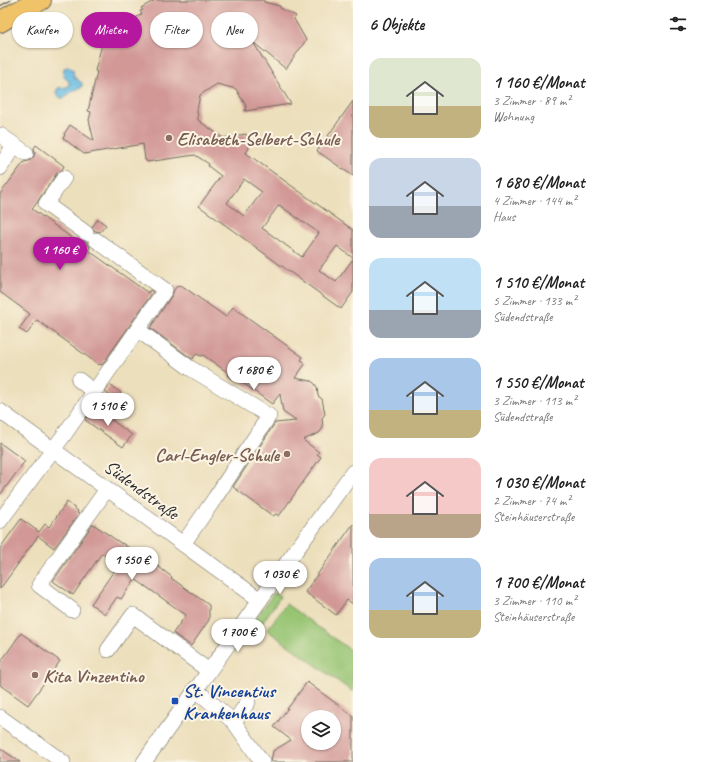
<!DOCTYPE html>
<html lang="de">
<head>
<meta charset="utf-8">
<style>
  :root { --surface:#fff; --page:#f2f2f2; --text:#222; --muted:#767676; --accent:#b5179e }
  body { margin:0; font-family:Caveat,sans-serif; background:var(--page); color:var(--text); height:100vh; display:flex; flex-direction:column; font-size:15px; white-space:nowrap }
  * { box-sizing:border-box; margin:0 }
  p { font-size:13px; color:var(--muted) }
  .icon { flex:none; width:22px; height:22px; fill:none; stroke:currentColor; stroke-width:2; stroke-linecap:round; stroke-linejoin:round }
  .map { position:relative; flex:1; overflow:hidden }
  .drawer { display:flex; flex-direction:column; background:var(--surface); width:352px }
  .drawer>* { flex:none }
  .top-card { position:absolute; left:12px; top:12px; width:281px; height:36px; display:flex; gap:8px }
  .fabs { position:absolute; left:301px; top:710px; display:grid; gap:8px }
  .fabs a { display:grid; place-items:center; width:40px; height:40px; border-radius:50%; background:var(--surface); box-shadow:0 1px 3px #0004; font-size:20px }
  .price { position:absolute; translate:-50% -34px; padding:0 9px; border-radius:14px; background:#fff; color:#222; font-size:13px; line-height:26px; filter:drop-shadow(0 1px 2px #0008) }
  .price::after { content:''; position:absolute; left:50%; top:24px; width:12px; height:9px; margin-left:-6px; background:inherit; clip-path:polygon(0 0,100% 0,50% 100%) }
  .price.current { background:var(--accent); color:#fff }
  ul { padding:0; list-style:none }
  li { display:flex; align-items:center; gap:12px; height:100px; padding:0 16px }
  li span { display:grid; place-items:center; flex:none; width:112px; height:80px; border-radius:12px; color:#555 }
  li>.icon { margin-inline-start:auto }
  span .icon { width:48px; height:48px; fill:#fffc; stroke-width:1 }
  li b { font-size:17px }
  h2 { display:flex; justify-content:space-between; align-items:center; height:48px; padding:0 16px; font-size:17px }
  .tag { padding:0 14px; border-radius:18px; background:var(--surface); box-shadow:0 1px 3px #0004; font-size:14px; line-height:36px }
  .tag.current { background:var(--accent); color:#fff }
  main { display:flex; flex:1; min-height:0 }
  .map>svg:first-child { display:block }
</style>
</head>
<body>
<main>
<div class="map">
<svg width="353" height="762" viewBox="0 0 353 762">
  <rect width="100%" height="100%" fill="#fcf5e5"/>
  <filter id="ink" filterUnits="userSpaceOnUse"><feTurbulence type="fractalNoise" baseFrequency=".025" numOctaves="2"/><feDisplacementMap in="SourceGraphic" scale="8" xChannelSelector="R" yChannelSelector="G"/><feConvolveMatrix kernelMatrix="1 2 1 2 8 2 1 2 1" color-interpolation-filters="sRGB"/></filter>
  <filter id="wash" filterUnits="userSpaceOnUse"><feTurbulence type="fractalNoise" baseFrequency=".012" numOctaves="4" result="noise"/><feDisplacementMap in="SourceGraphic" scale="16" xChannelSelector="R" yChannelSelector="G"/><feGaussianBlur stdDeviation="0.9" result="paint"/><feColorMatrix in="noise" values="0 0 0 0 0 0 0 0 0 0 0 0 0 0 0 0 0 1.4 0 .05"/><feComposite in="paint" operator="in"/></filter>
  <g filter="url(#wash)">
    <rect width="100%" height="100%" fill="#ecdfbc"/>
    <g fill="#96c472" stroke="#60784e">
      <polygon points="274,593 280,597 258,629 255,629 250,626"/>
      <polygon points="286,604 353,652 353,692 267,630"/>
    </g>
    <polygon fill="#65bae1" stroke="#487286" points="67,67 71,67 73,69 74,77 82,83 82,86 81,88 72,91 65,98 61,98 57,95 56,92 58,88 67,87 69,85 69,81 65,78 63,72 64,68"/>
    <g id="blocks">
      <g fill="#d19896" fill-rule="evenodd">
        <path d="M 155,0 L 264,0 L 264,2 L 280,6 L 280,8 L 296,16 L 294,19 L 306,40 L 286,69 L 253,42 L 291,104 L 245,111 L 246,106 L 236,89 L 217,84 L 200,95 L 197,110 L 198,120 L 223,138 L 246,134 L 249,148 L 246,153 L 353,230 L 353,258 L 337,246 L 319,270 L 336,282 L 353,259 L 353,292 L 341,309 L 199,206 L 221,176 L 208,166 L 209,164 L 195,155 L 147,162 L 146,160 L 145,160 L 143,144 L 84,154 L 63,138 L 65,135 L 64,134 L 70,125 L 94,141 L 89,120 L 91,112 L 88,111 L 97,72 L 95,71 L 102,44 L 105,44 L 112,21 L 120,27 L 142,14 L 140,11 L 143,10 L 141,8 ZM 244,179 L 262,192 L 244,216 L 227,203 ZM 279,205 L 319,233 L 302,257 L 262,228 Z"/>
        <polygon points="353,101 353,176 317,151"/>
        <polygon points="36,145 64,166 62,170 57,173 39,199 37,203 32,209 80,244 82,241 87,242 90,247 88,250 148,293 150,290 153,292 102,365 100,364 99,365 37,320 27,334 19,329 30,314 0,292 0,194 24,162 29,161 33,158 35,153 34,148"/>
        <polygon points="98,219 106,225 100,232 95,231 92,227"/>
        <polygon points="181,285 226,317 233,307 303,357 301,360 306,363 295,378 311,381 314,383 317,387 318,396 322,399 325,414 322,418 323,428 319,433 303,440 319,452 317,454 321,457 279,516 276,514 273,516 233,487 275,423 296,421 283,412 280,394 272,404 237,379 230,378 227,372 203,355 201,356 196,354 193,359 191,358 150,328 172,295 174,290 177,286"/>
        <polygon points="110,385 121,393 116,400 105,392"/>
        <polygon points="94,407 132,435 123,447 85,420"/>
        <polygon points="0,443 25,461 0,495"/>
        <polygon points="67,502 78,511 77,513 79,514 54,548 38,536 0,589 0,548 21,519 39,532 45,524 49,527"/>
        <polygon points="93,524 122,544 122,543 150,563 151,561 172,577 171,578 209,605 209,620 191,646 173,633 186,615 135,579 121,599 117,597 105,614 91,604 118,565 102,553 73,595 53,581"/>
        <polygon points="353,524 353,604 347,600 336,615 305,592"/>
        <polygon points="21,633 60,661 28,705 0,685 0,663"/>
        <path d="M 307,682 L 353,716 L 353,762 L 271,762 L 273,751 L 291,740 L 274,727 ZM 308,717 L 334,717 L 334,743 L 308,743 Z"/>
        <polygon points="0,748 20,762 0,762"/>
      </g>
    </g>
  </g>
  <g filter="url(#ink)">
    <use href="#blocks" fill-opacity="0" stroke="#6f6a5e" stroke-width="1"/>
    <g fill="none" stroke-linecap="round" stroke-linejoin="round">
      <defs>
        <g id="minor">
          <polyline points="0,135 26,153"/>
          <polyline points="0,168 14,145"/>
          <polyline points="64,178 46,204 86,233"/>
          <polyline points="138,330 190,368 269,416 215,498 183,544"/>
          <polyline points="79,380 94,392"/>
          <polyline points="0,411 260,600"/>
          <polyline points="0,521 64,435 165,290 96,240"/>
          <polyline points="72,610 39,585 107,489"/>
          <polyline points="108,650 133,615 209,671"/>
          <polyline points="195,689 234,722 262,762"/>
          <polyline points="0,717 63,762"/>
          <polyline points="234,722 248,702"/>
          <polyline points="144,762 270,586 353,472"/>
        </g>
        <polyline id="major" points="0,22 15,13 41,0"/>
      </defs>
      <use href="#minor" stroke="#6f6a5e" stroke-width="16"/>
      <use href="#major" stroke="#6f6a5e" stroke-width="22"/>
      <use href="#minor" stroke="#fff" stroke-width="15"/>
      <use href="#major" stroke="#f0c369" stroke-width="20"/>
      <polyline stroke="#2b2b2b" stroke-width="1" points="0,6 11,0"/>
    </g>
  </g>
  <g fill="#8d6e63" stroke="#fcf5e5" stroke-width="1.5">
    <circle cx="169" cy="138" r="4"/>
    <circle cx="287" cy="454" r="4"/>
    <circle cx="35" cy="675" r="4"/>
  </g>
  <rect fill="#1a4fb4" stroke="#fcf5e5" stroke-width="1.5" x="171" y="697" width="8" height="8" rx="2"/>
  <g text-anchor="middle" stroke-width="4" stroke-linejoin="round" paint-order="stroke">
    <g font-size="19" font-weight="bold" fill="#785e54" stroke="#fcf5e5" text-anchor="start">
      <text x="177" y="145">Elisabeth-Selbert-Schule</text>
      <text x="279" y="461" text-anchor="end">Carl-Engler-Schule</text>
      <text x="43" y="682">Kita Vinzentino</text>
    </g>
    <g font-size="19" fill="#2b2b2b" stroke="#fcf5e5">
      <text transform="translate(142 489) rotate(36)" y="7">Südendstraße</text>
    </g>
    <g font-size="19" font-weight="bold" fill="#164399" stroke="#fcf5e5" text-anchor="start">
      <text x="183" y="697">St. Vincentius<tspan x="183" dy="22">Krankenhaus</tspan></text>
    </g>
  </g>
</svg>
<div class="fabs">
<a><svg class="icon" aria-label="layers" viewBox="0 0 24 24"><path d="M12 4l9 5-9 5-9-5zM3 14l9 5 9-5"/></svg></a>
</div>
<b class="price current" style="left:60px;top:271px">1 160 €</b>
<b class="price" style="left:254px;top:391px">1 680 €</b>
<b class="price" style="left:108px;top:427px">1 510 €</b>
<b class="price" style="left:132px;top:581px">1 550 €</b>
<b class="price" style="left:280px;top:595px">1 030 €</b>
<b class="price" style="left:238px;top:653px">1 700 €</b>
<div class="top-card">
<a class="tag">Kaufen</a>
<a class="tag current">Mieten</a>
<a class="tag">Filter</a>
<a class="tag">Neu</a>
</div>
</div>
<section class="drawer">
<h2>6 Objekte<svg class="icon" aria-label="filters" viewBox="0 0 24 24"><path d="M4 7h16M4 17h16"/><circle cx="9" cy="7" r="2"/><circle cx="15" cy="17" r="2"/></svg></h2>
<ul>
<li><span style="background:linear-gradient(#dfe7d0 60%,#c2b280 0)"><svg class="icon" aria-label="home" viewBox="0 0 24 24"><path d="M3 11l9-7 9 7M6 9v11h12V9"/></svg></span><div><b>1 160 €/Monat</b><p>3 Zimmer · 89 m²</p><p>Wohnung</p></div></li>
<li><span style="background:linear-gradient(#c9d6e8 60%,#9aa5b1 0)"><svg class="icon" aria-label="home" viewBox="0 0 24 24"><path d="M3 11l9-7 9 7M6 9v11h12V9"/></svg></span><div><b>1 680 €/Monat</b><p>4 Zimmer · 144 m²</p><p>Haus</p></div></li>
<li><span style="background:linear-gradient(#bfe0f5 65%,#9aa5b1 0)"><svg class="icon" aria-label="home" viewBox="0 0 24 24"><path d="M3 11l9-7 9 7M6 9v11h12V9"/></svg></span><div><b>1 510 €/Monat</b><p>5 Zimmer · 133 m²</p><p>Südendstraße</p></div></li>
<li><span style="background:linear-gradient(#a9c7e8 65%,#c2b280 0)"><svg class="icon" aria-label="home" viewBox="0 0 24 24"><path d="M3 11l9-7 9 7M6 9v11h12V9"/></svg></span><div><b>1 550 €/Monat</b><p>3 Zimmer · 113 m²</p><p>Südendstraße</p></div></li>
<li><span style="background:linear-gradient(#f6c9c9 70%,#b9a48a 0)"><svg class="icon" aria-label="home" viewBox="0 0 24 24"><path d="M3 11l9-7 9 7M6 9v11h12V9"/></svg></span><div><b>1 030 €/Monat</b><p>2 Zimmer · 74 m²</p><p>Steinhäuserstraße</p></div></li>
<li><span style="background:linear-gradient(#a9c7e8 65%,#c2b280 0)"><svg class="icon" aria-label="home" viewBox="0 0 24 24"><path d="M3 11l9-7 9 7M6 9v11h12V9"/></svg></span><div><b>1 700 €/Monat</b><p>3 Zimmer · 110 m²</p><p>Steinhäuserstraße</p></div></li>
</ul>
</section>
</main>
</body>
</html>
